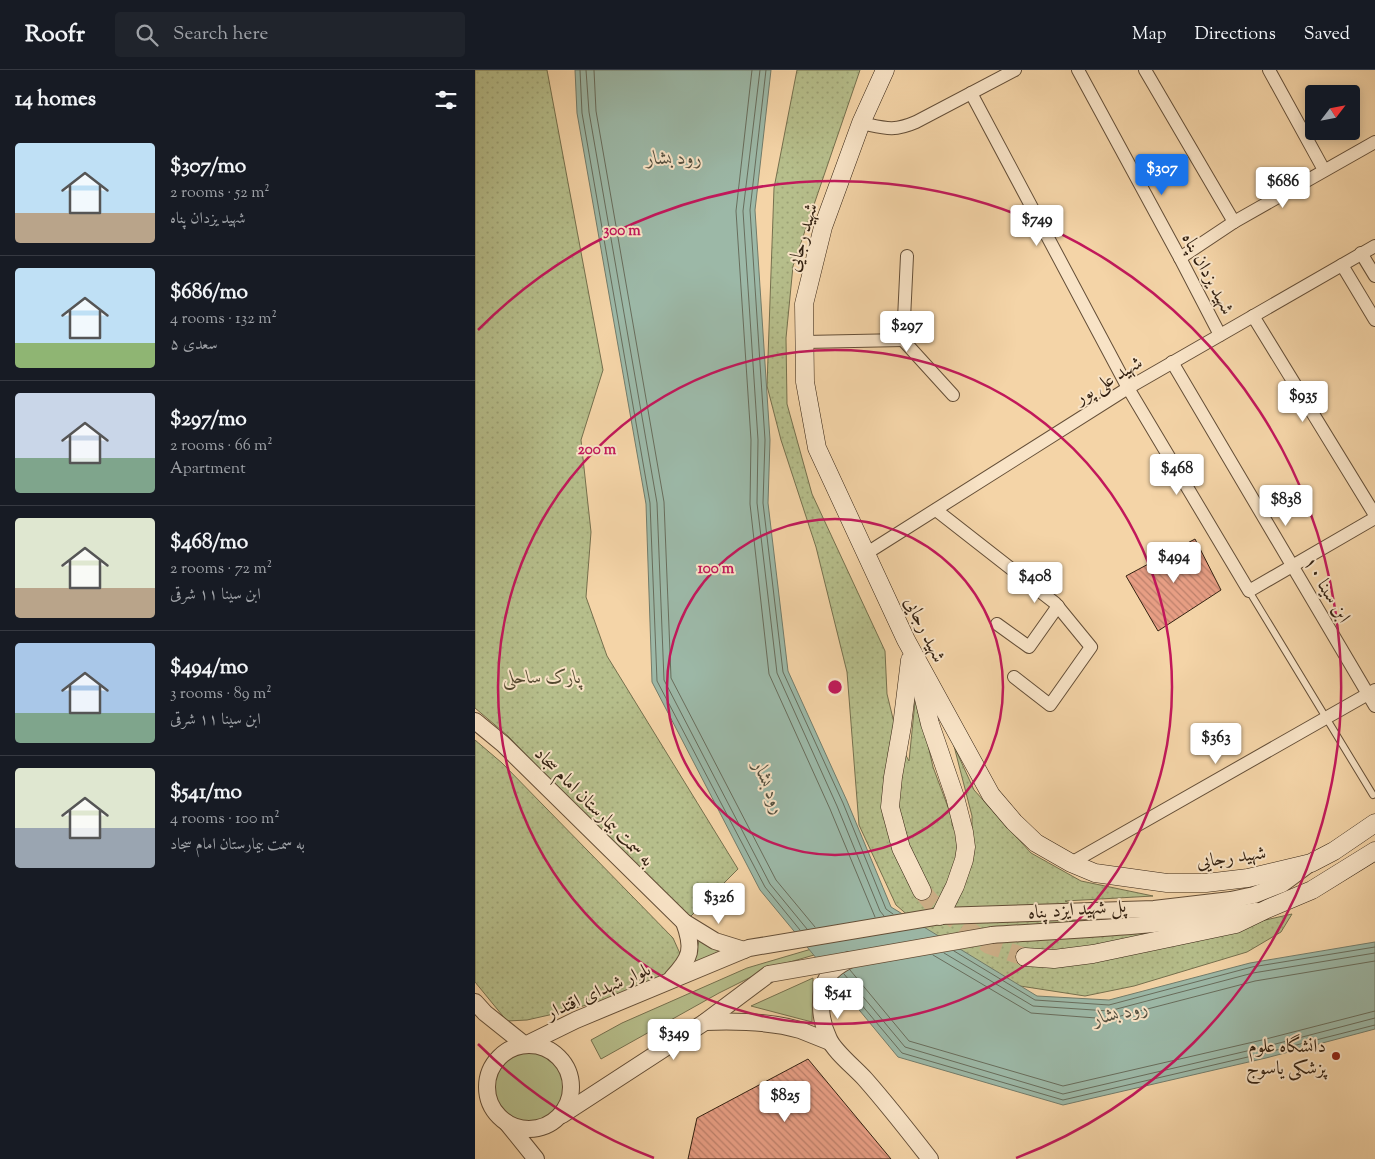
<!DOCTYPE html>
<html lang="en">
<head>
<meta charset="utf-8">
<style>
  :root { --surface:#171b24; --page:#20242c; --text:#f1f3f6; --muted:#9ea1a6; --line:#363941; --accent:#1a73e8 }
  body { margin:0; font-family:"Sorts Mill Goudy",Amiri,serif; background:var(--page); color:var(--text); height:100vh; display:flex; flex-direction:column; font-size:19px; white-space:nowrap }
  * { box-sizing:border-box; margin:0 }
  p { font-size:16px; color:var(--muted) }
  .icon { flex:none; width:28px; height:28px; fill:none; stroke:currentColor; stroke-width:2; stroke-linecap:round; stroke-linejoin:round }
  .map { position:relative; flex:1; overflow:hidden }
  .drawer { display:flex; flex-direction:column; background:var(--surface); width:475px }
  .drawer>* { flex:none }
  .needle { width:32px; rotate:58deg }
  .buttons { position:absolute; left:830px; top:15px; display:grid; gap:10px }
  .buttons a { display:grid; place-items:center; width:55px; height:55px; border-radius:5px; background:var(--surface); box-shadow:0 2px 12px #0003; font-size:25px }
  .price { position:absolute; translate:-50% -42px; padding:0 11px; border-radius:5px; background:#fff; color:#222; font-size:16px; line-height:32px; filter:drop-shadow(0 1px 2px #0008) }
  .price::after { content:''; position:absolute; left:50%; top:30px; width:15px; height:11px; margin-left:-8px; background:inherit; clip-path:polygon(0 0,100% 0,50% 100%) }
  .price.selected { background:var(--accent); color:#fff }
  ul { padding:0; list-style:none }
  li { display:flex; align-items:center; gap:15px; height:125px; padding:0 15px }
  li+li { border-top:1px solid var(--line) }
  li span { display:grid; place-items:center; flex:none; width:140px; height:100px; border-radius:5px; color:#555 }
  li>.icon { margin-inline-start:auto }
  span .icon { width:60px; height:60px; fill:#fffc; stroke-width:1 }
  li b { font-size:21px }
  h2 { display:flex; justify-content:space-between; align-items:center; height:60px; padding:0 15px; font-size:21px }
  header { display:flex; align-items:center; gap:30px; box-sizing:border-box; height:70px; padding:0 25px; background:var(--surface); border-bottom:1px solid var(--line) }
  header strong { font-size:24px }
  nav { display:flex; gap:28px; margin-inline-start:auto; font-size:18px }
  .search { width:350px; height:45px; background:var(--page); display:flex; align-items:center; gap:12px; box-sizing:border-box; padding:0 18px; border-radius:5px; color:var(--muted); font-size:19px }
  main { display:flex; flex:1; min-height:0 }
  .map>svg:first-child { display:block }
</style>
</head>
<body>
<header>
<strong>Roofr</strong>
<div class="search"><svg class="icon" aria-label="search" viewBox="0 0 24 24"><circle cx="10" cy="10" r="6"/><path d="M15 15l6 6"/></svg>Search here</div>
<nav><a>Map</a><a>Directions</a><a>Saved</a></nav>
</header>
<main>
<section class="drawer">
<h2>14 homes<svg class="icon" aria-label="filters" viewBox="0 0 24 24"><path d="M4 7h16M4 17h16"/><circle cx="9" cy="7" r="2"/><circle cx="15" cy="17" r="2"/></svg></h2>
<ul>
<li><span style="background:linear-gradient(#bfe0f5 70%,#b9a48a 0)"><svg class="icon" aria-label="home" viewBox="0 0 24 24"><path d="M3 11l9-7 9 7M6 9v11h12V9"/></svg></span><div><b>$307/mo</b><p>2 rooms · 52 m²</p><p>شهید یزدان پناه</p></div></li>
<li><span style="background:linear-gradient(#bfe0f5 75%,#8fb573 0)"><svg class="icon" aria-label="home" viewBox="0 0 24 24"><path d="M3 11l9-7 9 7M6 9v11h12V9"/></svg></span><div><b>$686/mo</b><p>4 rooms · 132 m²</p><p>سعدی ۵</p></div></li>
<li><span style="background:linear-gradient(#c9d6e8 65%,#7fa58c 0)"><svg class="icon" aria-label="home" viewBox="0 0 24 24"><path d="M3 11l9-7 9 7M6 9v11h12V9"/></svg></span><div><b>$297/mo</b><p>2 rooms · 66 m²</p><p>Apartment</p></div></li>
<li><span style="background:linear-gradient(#dfe7d0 70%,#b9a48a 0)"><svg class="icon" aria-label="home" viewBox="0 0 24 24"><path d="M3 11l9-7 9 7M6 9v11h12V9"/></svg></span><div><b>$468/mo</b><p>2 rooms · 72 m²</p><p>ابن سینا ۱۱ شرقی</p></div></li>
<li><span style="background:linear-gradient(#a9c7e8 70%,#7fa58c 0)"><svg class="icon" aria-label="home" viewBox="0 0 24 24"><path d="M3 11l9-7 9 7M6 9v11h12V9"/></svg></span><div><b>$494/mo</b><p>3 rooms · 89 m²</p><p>ابن سینا ۱۱ شرقی</p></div></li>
<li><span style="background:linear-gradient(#dfe7d0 60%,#9aa5b1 0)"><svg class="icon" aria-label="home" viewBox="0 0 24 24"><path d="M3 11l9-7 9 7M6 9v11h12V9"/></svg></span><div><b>$541/mo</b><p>4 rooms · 100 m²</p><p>به سمت بیمارستان امام سجاد</p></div></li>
</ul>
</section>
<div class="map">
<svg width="900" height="1089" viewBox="0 0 900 1089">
  <defs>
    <pattern id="park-dots" width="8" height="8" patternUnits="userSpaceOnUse" patternTransform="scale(1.25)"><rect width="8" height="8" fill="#b6be8b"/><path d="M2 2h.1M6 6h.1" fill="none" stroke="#9da377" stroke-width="1.8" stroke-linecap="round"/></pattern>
    <pattern id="building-back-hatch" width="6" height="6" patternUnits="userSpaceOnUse" patternTransform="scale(1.25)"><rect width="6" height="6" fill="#e79e84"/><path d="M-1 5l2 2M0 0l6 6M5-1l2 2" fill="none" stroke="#bc806b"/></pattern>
  </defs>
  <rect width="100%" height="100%" fill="#f4d4a7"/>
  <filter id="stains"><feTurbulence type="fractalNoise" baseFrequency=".004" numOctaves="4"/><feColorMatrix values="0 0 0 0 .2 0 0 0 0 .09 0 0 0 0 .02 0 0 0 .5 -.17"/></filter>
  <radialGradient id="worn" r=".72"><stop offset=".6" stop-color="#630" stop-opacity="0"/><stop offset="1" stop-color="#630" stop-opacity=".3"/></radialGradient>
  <g fill="#b6be8b" stroke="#75704e">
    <polygon points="815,819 809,827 694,848 353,881 294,898 244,923 126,989 116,970 147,953 272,898 350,875 801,824"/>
    <polygon points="224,871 247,880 218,894"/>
    <polygon points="338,908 337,952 276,936"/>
    <circle cx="54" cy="1017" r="37"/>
  </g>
  <g fill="url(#park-dots)" stroke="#75704e">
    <polygon points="0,0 72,0 128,300 106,370 116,462 111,527 132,586 263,799 211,851 33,666 0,638"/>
    <polygon points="322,0 385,0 318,196 311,268 312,334 337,424 410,581 412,624 424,673 434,691 441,622 458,697 477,748 477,755 492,773 497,776 497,746 479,676 499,720 556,783 606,811 678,826 590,831 635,849 711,868 817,844 806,862 772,882 659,916 610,926 519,912 442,853 421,835 384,755 372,602 341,477 306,370 292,316 299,118"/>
    <polygon points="0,670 27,693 198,868 215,906 83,943 52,950 32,951 0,912"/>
  </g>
  <polygon fill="#9cb8a7" stroke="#727c6b" points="100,0 296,0 280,140 295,370 293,433 313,601 372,731 416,837 562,926 634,930 775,893 900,872 900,959 791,988 588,1035 423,987 285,820 177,612 171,434 102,43"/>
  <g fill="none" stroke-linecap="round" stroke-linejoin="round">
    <g stroke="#686d5c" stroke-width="1">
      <polyline points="105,0 107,43 175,433 182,611 290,817 325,860"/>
      <polyline points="111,0 114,42 182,433 189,610 295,814 332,859"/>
      <polyline points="119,0 121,41 189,432 196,608 301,810 340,857"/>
      <polyline points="277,0 261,141 276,370 275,434 294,604 355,739 400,847"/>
      <polyline points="285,0 268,141 283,370 282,433 302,603 362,736 405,841 409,846"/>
      <polyline points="291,0 275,140 290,370 288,433 308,602 368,733 411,839 418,844"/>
      <polyline points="479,881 560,930 634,935 777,897 900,877"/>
      <polyline points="469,883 558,936 634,941 778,903 900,883"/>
      <polyline points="458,885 556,943 634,949 780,911 900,891"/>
      <polyline points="375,900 434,971 588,1016 787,970 900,941"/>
      <polyline points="369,904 430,977 588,1024 789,977 900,948"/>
      <polyline points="364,908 427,983 588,1030 790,983 900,955"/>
    </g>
  </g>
  <g fill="url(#building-back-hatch)" stroke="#342212">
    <polygon points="720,469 746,520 683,561 651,506"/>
    <polygon points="333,989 416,1089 213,1089 222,1048"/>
  </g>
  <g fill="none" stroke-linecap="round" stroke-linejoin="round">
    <polyline stroke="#ceb089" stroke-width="18" stroke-dasharray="18 9" stroke-linecap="butt" points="447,821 456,832 514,875 550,887"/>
    <defs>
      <polyline id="service" points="774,521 898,725"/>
      <g id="minor">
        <polyline points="603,0 705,188 745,265"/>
        <polyline points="670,0 759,152"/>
        <polyline points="794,0 849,100"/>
        <polyline points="496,23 653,318 774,521 900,448"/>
        <path d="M 386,53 C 410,58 418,62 441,52 L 540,0"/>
        <polyline points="886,183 900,206"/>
        <polyline points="705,188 759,152 900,72"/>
        <polyline points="867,195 900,250"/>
        <polyline points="778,246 900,445"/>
        <polyline points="428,270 478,325"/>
        <polyline points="330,272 428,270 432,186"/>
        <polyline points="697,292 900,636"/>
        <polyline points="461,440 580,533 616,577 575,635 539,607"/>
        <polyline points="392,483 653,318 900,176"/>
        <polyline points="522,554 554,577 583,536"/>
        <polyline points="596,793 900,620"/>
      </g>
      <g id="tertiary">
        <polyline points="0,651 28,674 209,852 240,871 269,880"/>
        <path d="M 517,865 C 606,859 694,856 781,841"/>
        <path d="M 374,890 C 366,894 358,899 353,906 C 342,924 345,951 354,969 C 359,981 380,998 390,1009 C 413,1035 434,1062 455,1089"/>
        <path d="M 197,908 C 216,888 219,879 209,852"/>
        <polyline points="0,932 10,943 50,975 101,950 274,878 465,846 679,839 756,830 779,825 807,814 834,794"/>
        <path d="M 230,952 C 258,951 299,952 325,960 C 335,964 345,968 355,972"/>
        <circle cx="54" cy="1017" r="42"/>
        <polyline points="87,1045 230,952 294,904"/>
        <polyline points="32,1053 61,1089"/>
      </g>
      <g id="secondary">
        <polyline points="410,0 386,53 348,157 329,234 330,312 342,378 431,570 516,725 539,752 561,773 596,793 620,803 692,813 731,813 773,808 836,793 859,781 900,753"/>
        <polyline points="435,590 427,656 418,707 415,737 426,778 447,821"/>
        <polyline points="443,604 455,654 480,727 489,762 491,777 489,790 480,816 465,846"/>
        <polyline points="550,887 579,889 618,884 761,854 792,839 837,820 900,781"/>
      </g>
    </defs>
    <use href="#service" stroke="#644e37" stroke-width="8"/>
    <use href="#minor" stroke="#644e37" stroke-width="14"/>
    <use href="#tertiary" stroke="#644e37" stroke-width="18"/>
    <use href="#secondary" stroke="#342212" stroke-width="19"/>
    <use href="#service" stroke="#f8e3c6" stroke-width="6"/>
    <use href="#minor" stroke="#f8e3c6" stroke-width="12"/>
    <use href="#tertiary" stroke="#f8e3c6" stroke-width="16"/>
    <use href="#secondary" stroke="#f8e3c6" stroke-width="18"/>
    <defs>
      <polyline id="tertiary-bridge" points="294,904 517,865"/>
    </defs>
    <use href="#tertiary-bridge" stroke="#644e37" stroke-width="18" stroke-linecap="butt"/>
    <use href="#tertiary-bridge" stroke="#f8e3c6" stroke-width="16"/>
  </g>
  <g fill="none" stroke="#c2185b" stroke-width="2.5">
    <circle cx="360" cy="617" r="168"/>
    <circle cx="360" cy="617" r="337"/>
    <path d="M179 1088A505 505 0 0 1 3 974M3 260A505 505 0 1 1 541 1088"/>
  </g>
  <circle fill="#8f2418" stroke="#f8e3c6" stroke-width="2" cx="861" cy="986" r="5"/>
  <g text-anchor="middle" stroke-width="4" stroke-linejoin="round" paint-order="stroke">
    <g font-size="19" fill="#342212" stroke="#f8e3c6">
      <text transform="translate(326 167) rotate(-74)" y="7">شهید رجایی</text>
      <text transform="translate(734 203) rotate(62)" y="7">شهید یزدان پناه</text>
      <text transform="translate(633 309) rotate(-31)" y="7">شهید علی پور</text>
      <text transform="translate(853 519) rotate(59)" y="7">ابن سینا ۱۰</text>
      <text transform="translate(451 559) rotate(64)" y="7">شهید رجایی</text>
      <text transform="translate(120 736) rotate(45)" y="7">به سمت بیمارستان امام سجاد</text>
      <text transform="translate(756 786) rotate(-8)" y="7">شهید رجایی</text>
      <text transform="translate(602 838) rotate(-4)" y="7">پل شهید ایزد پناه</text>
      <text transform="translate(123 920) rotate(-24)" y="7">بلوار شهدای اقتدار</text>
    </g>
    <g font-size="19" font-style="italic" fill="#544930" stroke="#f8e3c6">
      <text x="67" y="613">پارک ساحلی</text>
    </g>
    <g font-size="19" fill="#342212" stroke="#f8e3c6" text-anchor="end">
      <text x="851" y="982">دانشگاه علوم<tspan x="851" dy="22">پزشکی یاسوج</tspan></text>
    </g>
    <g font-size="20" font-style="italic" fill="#534f3f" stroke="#f8e3c6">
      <text x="199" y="94">رود بشار</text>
      <text transform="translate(295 717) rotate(68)" y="7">رود بشار</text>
      <text transform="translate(645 942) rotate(-13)" y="7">رود بشار</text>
    </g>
  </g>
  <circle cx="360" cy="617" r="8" fill="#c2185b" stroke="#f8e3c6" stroke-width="2.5"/>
  <g font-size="15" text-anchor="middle" font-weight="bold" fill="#c2185b" stroke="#f8e3c6" stroke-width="4" stroke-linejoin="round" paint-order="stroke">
    <text x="147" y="165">300 m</text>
    <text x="122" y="384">200 m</text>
    <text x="241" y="503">100 m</text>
  </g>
  <rect width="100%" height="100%" filter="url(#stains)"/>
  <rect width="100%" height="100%" fill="url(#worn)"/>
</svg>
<div class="buttons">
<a><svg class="needle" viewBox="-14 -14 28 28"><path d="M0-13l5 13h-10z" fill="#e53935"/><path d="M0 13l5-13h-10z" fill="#9ea1a6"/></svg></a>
</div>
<b class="price selected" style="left:687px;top:126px">$307</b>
<b class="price" style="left:808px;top:139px">$686</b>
<b class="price" style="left:562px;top:177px">$749</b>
<b class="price" style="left:432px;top:283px">$297</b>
<b class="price" style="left:828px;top:353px">$935</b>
<b class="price" style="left:702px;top:426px">$468</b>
<b class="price" style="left:811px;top:457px">$838</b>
<b class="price" style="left:699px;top:514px">$494</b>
<b class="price" style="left:560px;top:534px">$408</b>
<b class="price" style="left:741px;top:695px">$363</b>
<b class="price" style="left:244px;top:855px">$326</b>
<b class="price" style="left:363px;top:950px">$541</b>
<b class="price" style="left:199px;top:991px">$349</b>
<b class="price" style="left:310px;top:1053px">$825</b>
</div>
</main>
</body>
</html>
